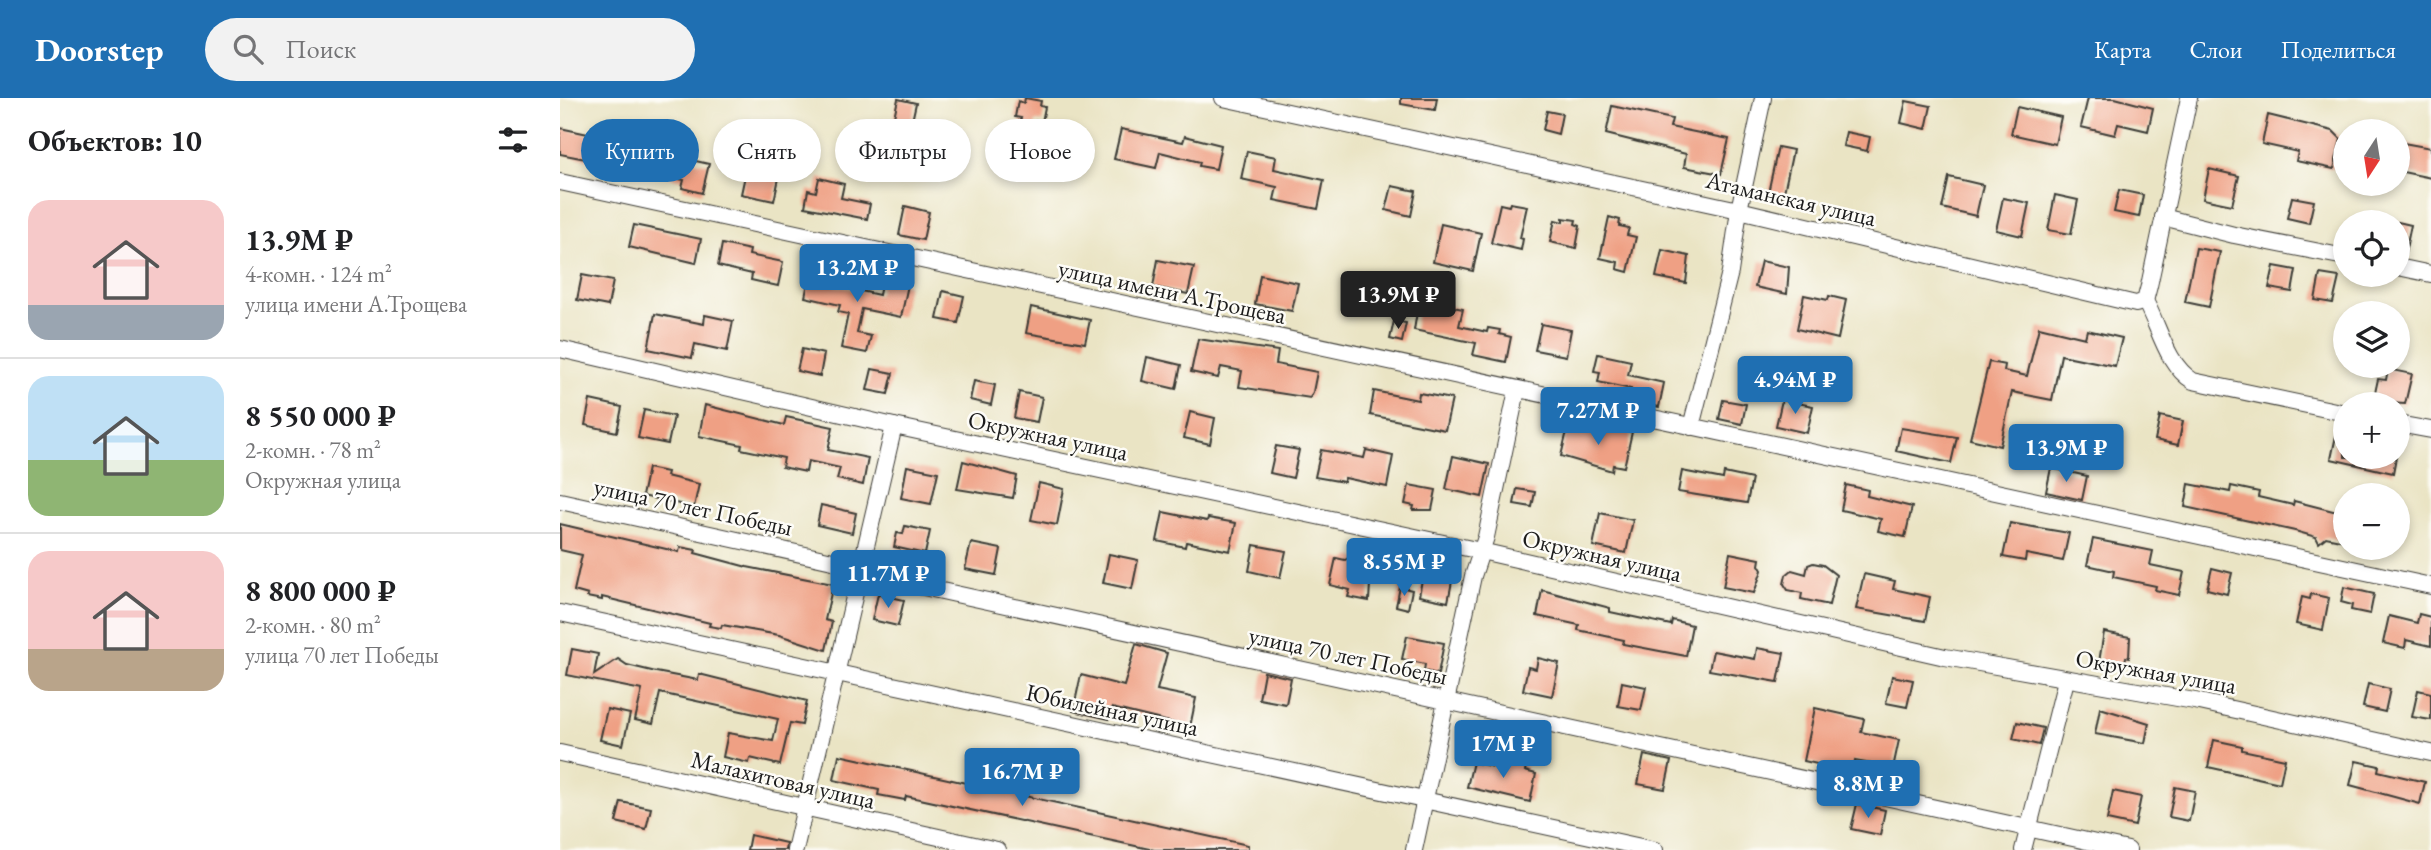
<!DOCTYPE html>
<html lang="ru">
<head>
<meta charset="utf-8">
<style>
  :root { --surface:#fff; --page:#f2f2f2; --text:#202124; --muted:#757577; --line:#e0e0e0; --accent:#1f6fb2 }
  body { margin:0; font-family:"EB Garamond",serif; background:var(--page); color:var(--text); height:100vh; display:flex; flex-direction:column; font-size:26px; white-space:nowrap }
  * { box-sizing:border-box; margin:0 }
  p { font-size:23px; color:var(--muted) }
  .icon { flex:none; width:38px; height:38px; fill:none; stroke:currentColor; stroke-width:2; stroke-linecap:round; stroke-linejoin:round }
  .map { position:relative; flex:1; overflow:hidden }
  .panel { display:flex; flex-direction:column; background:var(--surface); width:560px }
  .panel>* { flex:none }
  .guide { position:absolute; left:21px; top:21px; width:665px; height:63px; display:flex; gap:14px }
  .needle { width:46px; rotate:192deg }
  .buttons { position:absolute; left:1773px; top:21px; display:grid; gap:14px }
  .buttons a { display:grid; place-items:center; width:77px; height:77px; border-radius:50%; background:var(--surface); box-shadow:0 4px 10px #0003; font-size:35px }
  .price { position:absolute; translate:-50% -60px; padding:0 16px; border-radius:7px; background:var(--accent); color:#fff; font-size:23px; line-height:46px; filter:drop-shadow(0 2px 4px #0008) }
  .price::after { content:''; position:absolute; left:50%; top:42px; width:21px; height:16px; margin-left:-10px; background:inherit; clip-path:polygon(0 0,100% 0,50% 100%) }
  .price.current { background:#222; color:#fff }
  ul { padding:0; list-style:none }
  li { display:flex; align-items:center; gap:21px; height:175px; padding:0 28px }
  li+li { border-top:2px solid var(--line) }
  li span { display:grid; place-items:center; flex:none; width:196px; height:140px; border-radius:21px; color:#555 }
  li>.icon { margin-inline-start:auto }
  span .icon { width:84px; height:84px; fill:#fffc; stroke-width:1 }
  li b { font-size:30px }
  h2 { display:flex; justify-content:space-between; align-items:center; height:84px; padding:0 28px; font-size:30px }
  .tag { padding:0 24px; border-radius:32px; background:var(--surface); box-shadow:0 4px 10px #0003; font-size:24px; line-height:63px }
  .tag.current { background:var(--accent); color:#fff }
  header { display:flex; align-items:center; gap:42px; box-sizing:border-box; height:98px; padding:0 35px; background:var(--accent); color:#fff }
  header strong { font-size:33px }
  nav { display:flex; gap:38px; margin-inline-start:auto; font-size:24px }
  .search { width:490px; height:63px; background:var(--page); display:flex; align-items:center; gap:18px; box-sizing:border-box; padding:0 24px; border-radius:38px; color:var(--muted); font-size:26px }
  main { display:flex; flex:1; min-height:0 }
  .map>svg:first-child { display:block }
</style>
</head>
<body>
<header>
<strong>Doorstep</strong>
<div class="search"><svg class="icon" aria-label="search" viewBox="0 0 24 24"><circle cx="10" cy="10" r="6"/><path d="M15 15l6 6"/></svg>Поиск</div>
<nav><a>Карта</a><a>Слои</a><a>Поделиться</a></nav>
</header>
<main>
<section class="panel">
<h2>Объектов: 10<svg class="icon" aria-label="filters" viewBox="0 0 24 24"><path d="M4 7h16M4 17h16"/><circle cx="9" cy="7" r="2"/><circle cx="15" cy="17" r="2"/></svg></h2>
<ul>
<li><span style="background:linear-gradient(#f6c9c9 75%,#9aa5b1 0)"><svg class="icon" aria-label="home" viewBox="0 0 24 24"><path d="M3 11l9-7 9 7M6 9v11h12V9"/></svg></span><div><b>13.9M ₽</b><p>4-комн. · 124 m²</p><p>улица имени А.Трощева</p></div></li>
<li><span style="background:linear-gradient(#bfe0f5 60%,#8fb573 0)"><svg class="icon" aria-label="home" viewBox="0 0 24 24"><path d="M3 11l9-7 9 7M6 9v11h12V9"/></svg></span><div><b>8 550 000 ₽</b><p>2-комн. · 78 m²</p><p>Окружная улица</p></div></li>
<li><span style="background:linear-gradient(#f6c9c9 70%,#b9a48a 0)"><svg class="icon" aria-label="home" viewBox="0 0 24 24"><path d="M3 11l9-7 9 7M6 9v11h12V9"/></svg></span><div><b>8 800 000 ₽</b><p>2-комн. · 80 m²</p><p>улица 70 лет Победы</p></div></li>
</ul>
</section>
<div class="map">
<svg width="1871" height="752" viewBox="0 0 1871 752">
  <rect width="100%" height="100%" fill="#fdfcf7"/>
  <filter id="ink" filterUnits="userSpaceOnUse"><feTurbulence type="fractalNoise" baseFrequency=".0143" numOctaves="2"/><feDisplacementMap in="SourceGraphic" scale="14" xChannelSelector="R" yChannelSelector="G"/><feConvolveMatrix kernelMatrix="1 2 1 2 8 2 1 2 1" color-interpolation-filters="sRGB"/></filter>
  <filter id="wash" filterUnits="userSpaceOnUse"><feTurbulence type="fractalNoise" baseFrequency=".00686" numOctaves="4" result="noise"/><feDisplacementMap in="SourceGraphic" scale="28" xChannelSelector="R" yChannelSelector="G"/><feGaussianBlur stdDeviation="1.57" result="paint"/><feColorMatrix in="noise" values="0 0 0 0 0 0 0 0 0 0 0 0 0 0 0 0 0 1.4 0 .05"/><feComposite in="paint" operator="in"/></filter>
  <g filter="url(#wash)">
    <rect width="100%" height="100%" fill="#eae4c4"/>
    <g id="blocks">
      <g fill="#efa084">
        <polygon points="465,0 481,3 480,8 485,9 482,24 476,23 475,28 459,25 461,20 455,19 458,3 464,5"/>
        <polygon points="841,0 877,0 875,12 841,6"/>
        <polygon points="1528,0 1555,0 1593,10 1588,33 1558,26 1555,37 1521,29"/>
        <polygon points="338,1 356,5 352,23 334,19"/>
        <polygon points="1346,3 1371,8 1366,31 1341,25"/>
        <polygon points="1052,8 1112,21 1110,29 1169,41 1161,76 1124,69 1126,56 1046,36"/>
        <polygon points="1457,9 1501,19 1495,46 1451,36"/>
        <polygon points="987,13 1002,16 998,36 983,32"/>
        <polygon points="1708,17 1773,33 1781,41 1774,71 1736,63 1738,54 1702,46"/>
        <polygon points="0,30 56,42 51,66 0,56"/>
        <polygon points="561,31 623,44 625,38 661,47 656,71 639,68 640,64 600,54 596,70 554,61"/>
        <polygon points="1286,34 1310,39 1307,53 1283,48"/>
        <polygon points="84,44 120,52 118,59 149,66 142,95 122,90 124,82 78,73"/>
        <polygon points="1838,44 1871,50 1871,80 1838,73"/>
        <polygon points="1218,49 1233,52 1223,99 1208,95"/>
        <polygon points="687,53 716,59 714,71 764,82 758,111 714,102 717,89 681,81"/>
        <polygon points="1649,71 1679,78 1672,107 1643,101"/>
        <polygon points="186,73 219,80 214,103 181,96"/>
        <polygon points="1389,79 1423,87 1416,118 1382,110"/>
        <polygon points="259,80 284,86 281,100 310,106 307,121 245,109 248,92 256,94"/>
        <polygon points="832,88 856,93 851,118 826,112"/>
        <polygon points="1559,92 1583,97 1579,119 1554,114"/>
        <polygon points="1495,97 1518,102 1511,136 1488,132"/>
        <polygon points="1732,99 1754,103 1749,125 1727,120"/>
        <polygon points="1443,100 1469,105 1462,138 1436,132"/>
        <polygon points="950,105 967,108 960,140 963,141 961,152 931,145 940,106 949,108"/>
        <polygon points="345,108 369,114 363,142 339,137"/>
        <polygon points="1049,119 1060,122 1059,128 1069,130 1067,137 1076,139 1068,174 1057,171 1058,164 1040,160"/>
        <polygon points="1003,120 1016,122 1015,126 1020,128 1016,150 990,144 995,122 1003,124"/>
        <polygon points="1838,124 1851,127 1844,160 1838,159"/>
        <polygon points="881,126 921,135 913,173 873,164"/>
        <polygon points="74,127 141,141 136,165 69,149"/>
        <polygon points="162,146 190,152 189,157 223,164 218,188 191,182 192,176 158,168"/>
        <polygon points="1636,150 1660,154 1649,209 1625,204"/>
        <polygon points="1102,152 1129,158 1126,185 1096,179"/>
        <polygon points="598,162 634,169 628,196 593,189"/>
        <polygon points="1201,163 1229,169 1227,196 1195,189"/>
        <polygon points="1714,168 1736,172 1732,194 1709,190"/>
        <polygon points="251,172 276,178 274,187 319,197 322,182 348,187 341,219 302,211 297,235 311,238 307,255 281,250 288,216 278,214 280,207 245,199"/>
        <polygon points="1760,176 1779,179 1773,205 1755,202"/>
        <polygon points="22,177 53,183 48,208 17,202"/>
        <polygon points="700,177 738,185 732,213 695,206"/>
        <polygon points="383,193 404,198 398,225 377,221"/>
        <polygon points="1244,197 1268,202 1269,198 1286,202 1278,241 1237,231"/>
        <polygon points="859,202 903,211 899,228 927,234 928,230 940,232 939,236 951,239 946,264 913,257 916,245 854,232"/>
        <polygon points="471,209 530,222 525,245 466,235"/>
        <polygon points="95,216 144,226 145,217 173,223 167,253 135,246 132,260 88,251"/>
        <polygon points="834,223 846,225 842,244 830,241"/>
        <polygon points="981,226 1011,232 1006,258 975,252"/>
        <polygon points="1479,229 1525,240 1527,232 1562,240 1555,268 1501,257 1492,302 1452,294 1440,348 1410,341 1429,264 1445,267 1444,273 1467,278"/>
        <polygon points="638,241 718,253 716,266 757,274 753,294 750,300 679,289 682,273 661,269 658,280 631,274"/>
        <polygon points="242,251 264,256 260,278 237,273"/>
        <polygon points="1038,256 1071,263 1068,277 1104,285 1099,309 1069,302 1071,291 1038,284 1040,274 1034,273"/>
        <polygon points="587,259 621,267 616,291 582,283"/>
        <polygon points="312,271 333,275 328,296 307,292"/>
        <polygon points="1828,271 1852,276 1845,306 1813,304 1818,281 1826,282"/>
        <polygon points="414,283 435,287 431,307 410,302"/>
        <polygon points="814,293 858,302 859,295 892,301 885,332 810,317"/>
        <polygon points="459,294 482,299 477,324 454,320"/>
        <polygon points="30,302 62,309 57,334 25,327"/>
        <polygon points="1163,302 1186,306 1182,326 1159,321"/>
        <polygon points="1222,302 1253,308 1247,335 1216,328"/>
        <polygon points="145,307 224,327 226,319 273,329 268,352 308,360 303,387 277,381 280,370 248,363 246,374 222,369 224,360 181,351 182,347 139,338"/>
        <polygon points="84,312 114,318 108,346 78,340"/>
        <polygon points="630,314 655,320 650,346 624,340"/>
        <polygon points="1600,318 1623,323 1618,347 1595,342"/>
        <polygon points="1779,324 1785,325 1785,359 1836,359 1833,375 1771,361"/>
        <polygon points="1044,328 1072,334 1064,369 1053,367 1052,373 1001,358 1008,329 1042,338"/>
        <polygon points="1341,330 1397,339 1391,365 1336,353"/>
        <polygon points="716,348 739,352 733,380 710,375"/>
        <polygon points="761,352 804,360 806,352 833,358 827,389 785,380 784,384 755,379"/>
        <polygon points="893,358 929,366 922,399 886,391"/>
        <polygon points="403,363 457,378 453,400 397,391"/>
        <polygon points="347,368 378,374 371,406 341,400"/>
        <polygon points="88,370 107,374 106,378 139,386 134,409 82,398"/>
        <polygon points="1491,370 1527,378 1522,402 1486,394"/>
        <polygon points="1122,373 1163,381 1164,375 1192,381 1187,405 1118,394"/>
        <polygon points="479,385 504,391 497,427 471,422"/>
        <polygon points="1629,386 1670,394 1671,388 1699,394 1698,399 1733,407 1734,403 1785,416 1785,443 1766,439 1759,445 1756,439 1735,433 1625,409"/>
        <polygon points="849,387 876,392 872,412 853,412 854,408 845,406"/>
        <polygon points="1286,387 1308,392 1307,398 1352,409 1345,439 1318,433 1321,421 1281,412"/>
        <polygon points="957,391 975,394 972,409 954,406"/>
        <polygon points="261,407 296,415 292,435 257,427"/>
        <polygon points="603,414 647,423 648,420 676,425 670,453 626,444 625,449 597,443"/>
        <polygon points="1040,415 1073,422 1066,455 1033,448"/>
        <polygon points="1450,425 1509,435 1503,463 1466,456 1465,463 1443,459"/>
        <polygon points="0,426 119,454 120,449 136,452 135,455 187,469 273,486 265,522 272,524 266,552 219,537 162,527 161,530 149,528 150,525 42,499 42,502 27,499 28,497 14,493 22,457 0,452"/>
        <polygon points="345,428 370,433 365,456 334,449 337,435 343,436"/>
        <polygon points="1533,441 1593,453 1590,467 1624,474 1619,497 1595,492 1596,488 1553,479 1554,473 1527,467"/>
        <polygon points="411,445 441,451 436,477 405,471"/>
        <polygon points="694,447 726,453 720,480 689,473"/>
        <polygon points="1170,455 1200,461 1199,467 1202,472 1194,495 1163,489"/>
        <polygon points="549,456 578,462 572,491 543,485"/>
        <polygon points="792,458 811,468 809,503 788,499 790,492 770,487 776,460 785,462"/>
        <polygon points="1253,465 1263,467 1276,477 1269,507 1241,501 1242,495 1228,492 1224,486 1226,477 1232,472 1246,476 1248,467"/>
        <polygon points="1652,470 1672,475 1667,496 1647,491"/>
        <polygon points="870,473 893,478 888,504 859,498 863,476 869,477"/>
        <polygon points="1304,476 1335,483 1333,491 1370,499 1365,523 1296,511"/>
        <polygon points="840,489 852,492 848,511 836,508"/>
        <polygon points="1784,489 1814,496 1810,516 1791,512 1792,507 1781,504"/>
        <polygon points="982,492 1050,510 1050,514 1111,527 1112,522 1132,527 1126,558 1063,546 1064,542 1018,532 1019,527 977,518"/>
        <polygon points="318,496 344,502 338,528 312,522"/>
        <polygon points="1751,496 1769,500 1763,532 1736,526 1742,499 1750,501"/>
        <polygon points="1859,516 1871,519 1871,548 1846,542 1845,550 1823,545 1829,518 1857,525"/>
        <polygon points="1544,534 1570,539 1569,560 1566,559 1565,565 1554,563 1554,567 1539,564"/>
        <polygon points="847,538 884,545 878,576 864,573 865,566 842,561"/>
        <polygon points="576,546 607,555 597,592 636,600 630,629 552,610 549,621 513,613 521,577 564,588"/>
        <polygon points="1197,550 1224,555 1218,584 1149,572 1153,553 1195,561"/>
        <polygon points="12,551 38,556 34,577 58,561 67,567 96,574 138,582 139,576 247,603 242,627 230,625 220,667 190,660 189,665 163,659 168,635 213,643 218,621 100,595 93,626 75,622 82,592 7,577"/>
        <polygon points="978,560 999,565 992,598 963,592 968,569 976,571"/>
        <polygon points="704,574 731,580 726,606 699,601"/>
        <polygon points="1332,578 1353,582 1347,609 1326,605"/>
        <polygon points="1062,584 1086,589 1081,612 1058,608"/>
        <polygon points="1808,586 1830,591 1825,614 1803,609"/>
        <polygon points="1858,592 1871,595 1871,622 1852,619"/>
        <polygon points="1255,610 1304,621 1301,634 1339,642 1333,670 1295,663 1292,674 1244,663"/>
        <polygon points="1540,610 1589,625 1585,645 1535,636"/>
        <polygon points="47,611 70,616 63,647 40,642"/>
        <polygon points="1457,624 1483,630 1479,647 1453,641"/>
        <polygon points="1654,642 1682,648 1682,652 1725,661 1720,685 1648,669"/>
        <polygon points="279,657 688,747 688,752 594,752 346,698 345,702 318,697 319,692 274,682"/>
        <polygon points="1084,657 1111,663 1105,691 1078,686"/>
        <polygon points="936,661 966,668 965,673 976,676 970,704 907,689 913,664 934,669"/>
        <polygon points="1796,663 1819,668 1818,673 1865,684 1860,706 1790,687"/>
        <polygon points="1615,689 1635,693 1629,723 1609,719"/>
        <polygon points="1553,693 1581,699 1575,728 1547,722"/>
        <polygon points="61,704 91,710 86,731 56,724"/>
        <polygon points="1297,706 1325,712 1320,737 1291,731"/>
        <polygon points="190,737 226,745 225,752 187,752"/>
      </g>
    </g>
  </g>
  <g filter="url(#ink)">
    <use href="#blocks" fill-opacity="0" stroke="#3b3a35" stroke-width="2"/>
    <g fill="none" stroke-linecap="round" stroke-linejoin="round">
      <defs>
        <g id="minor">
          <polyline points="663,0 1179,112 1576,206 1585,203 1589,188 1629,0"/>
          <polyline points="0,84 1871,488"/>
          <polyline points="1603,119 1674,137 1785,159"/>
          <polyline points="1838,169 1871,176"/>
          <path d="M 1585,203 C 1600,230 1606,266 1633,283 L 1785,315"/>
          <polyline points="0,251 334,328 921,453 1385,559 1640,604 1871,655"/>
          <polyline points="1838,326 1871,332"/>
          <polyline points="1131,329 1170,174 1179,112 1203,0"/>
          <polyline points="0,403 300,469 359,488 1568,752"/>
          <polyline points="0,515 1095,752"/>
          <polyline points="0,655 437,752"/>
          <polyline points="235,752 334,328"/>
          <polyline points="854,752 913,478 926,439 957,292"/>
          <polyline points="1463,752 1506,582"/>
        </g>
      </defs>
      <use href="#minor" stroke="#3b3a35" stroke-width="18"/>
      <use href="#minor" stroke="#fff" stroke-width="16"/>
    </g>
  </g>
  <g text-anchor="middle" stroke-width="5" stroke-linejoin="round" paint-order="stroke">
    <g font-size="24" fill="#1c1c1c" stroke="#fdfcf7">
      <text transform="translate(1231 101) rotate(13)" y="8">Атаманская улица</text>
      <text transform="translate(612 194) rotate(12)" y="8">улица имени А.Трощева</text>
      <text transform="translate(488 338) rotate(12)" y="8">Окружная улица</text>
      <text transform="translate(133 409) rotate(12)" y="8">улица 70 лет Победы</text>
      <text transform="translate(1042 458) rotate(13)" y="8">Окружная улица</text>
      <text transform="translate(788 558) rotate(12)" y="8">улица 70 лет Победы</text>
      <text transform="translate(1596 574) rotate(10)" y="8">Окружная улица</text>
      <text transform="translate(552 612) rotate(12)" y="8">Юбилейная улица</text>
      <text transform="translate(223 682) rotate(13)" y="8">Малахитовая улица</text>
    </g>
  </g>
</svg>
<div class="buttons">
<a><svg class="needle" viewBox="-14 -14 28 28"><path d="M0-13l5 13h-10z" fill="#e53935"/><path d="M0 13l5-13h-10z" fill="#757577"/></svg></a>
<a><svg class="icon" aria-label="locate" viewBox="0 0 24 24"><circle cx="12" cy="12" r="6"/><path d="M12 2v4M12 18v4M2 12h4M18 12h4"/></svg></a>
<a><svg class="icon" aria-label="layers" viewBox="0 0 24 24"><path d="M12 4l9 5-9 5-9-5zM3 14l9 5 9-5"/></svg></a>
<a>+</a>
<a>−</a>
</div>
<b class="price" style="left:297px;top:206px">13.2M ₽</b>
<b class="price current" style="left:838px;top:233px">13.9M ₽</b>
<b class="price" style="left:1235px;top:318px">4.94M ₽</b>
<b class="price" style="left:1038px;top:349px">7.27M ₽</b>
<b class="price" style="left:1506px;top:386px">13.9M ₽</b>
<b class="price" style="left:844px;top:500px">8.55M ₽</b>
<b class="price" style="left:328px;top:512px">11.7M ₽</b>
<b class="price" style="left:943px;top:682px">17M ₽</b>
<b class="price" style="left:462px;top:710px">16.7M ₽</b>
<b class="price" style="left:1308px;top:722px">8.8M ₽</b>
<div class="guide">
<a class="tag current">Купить</a>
<a class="tag">Снять</a>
<a class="tag">Фильтры</a>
<a class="tag">Новое</a>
</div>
</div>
</main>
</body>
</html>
